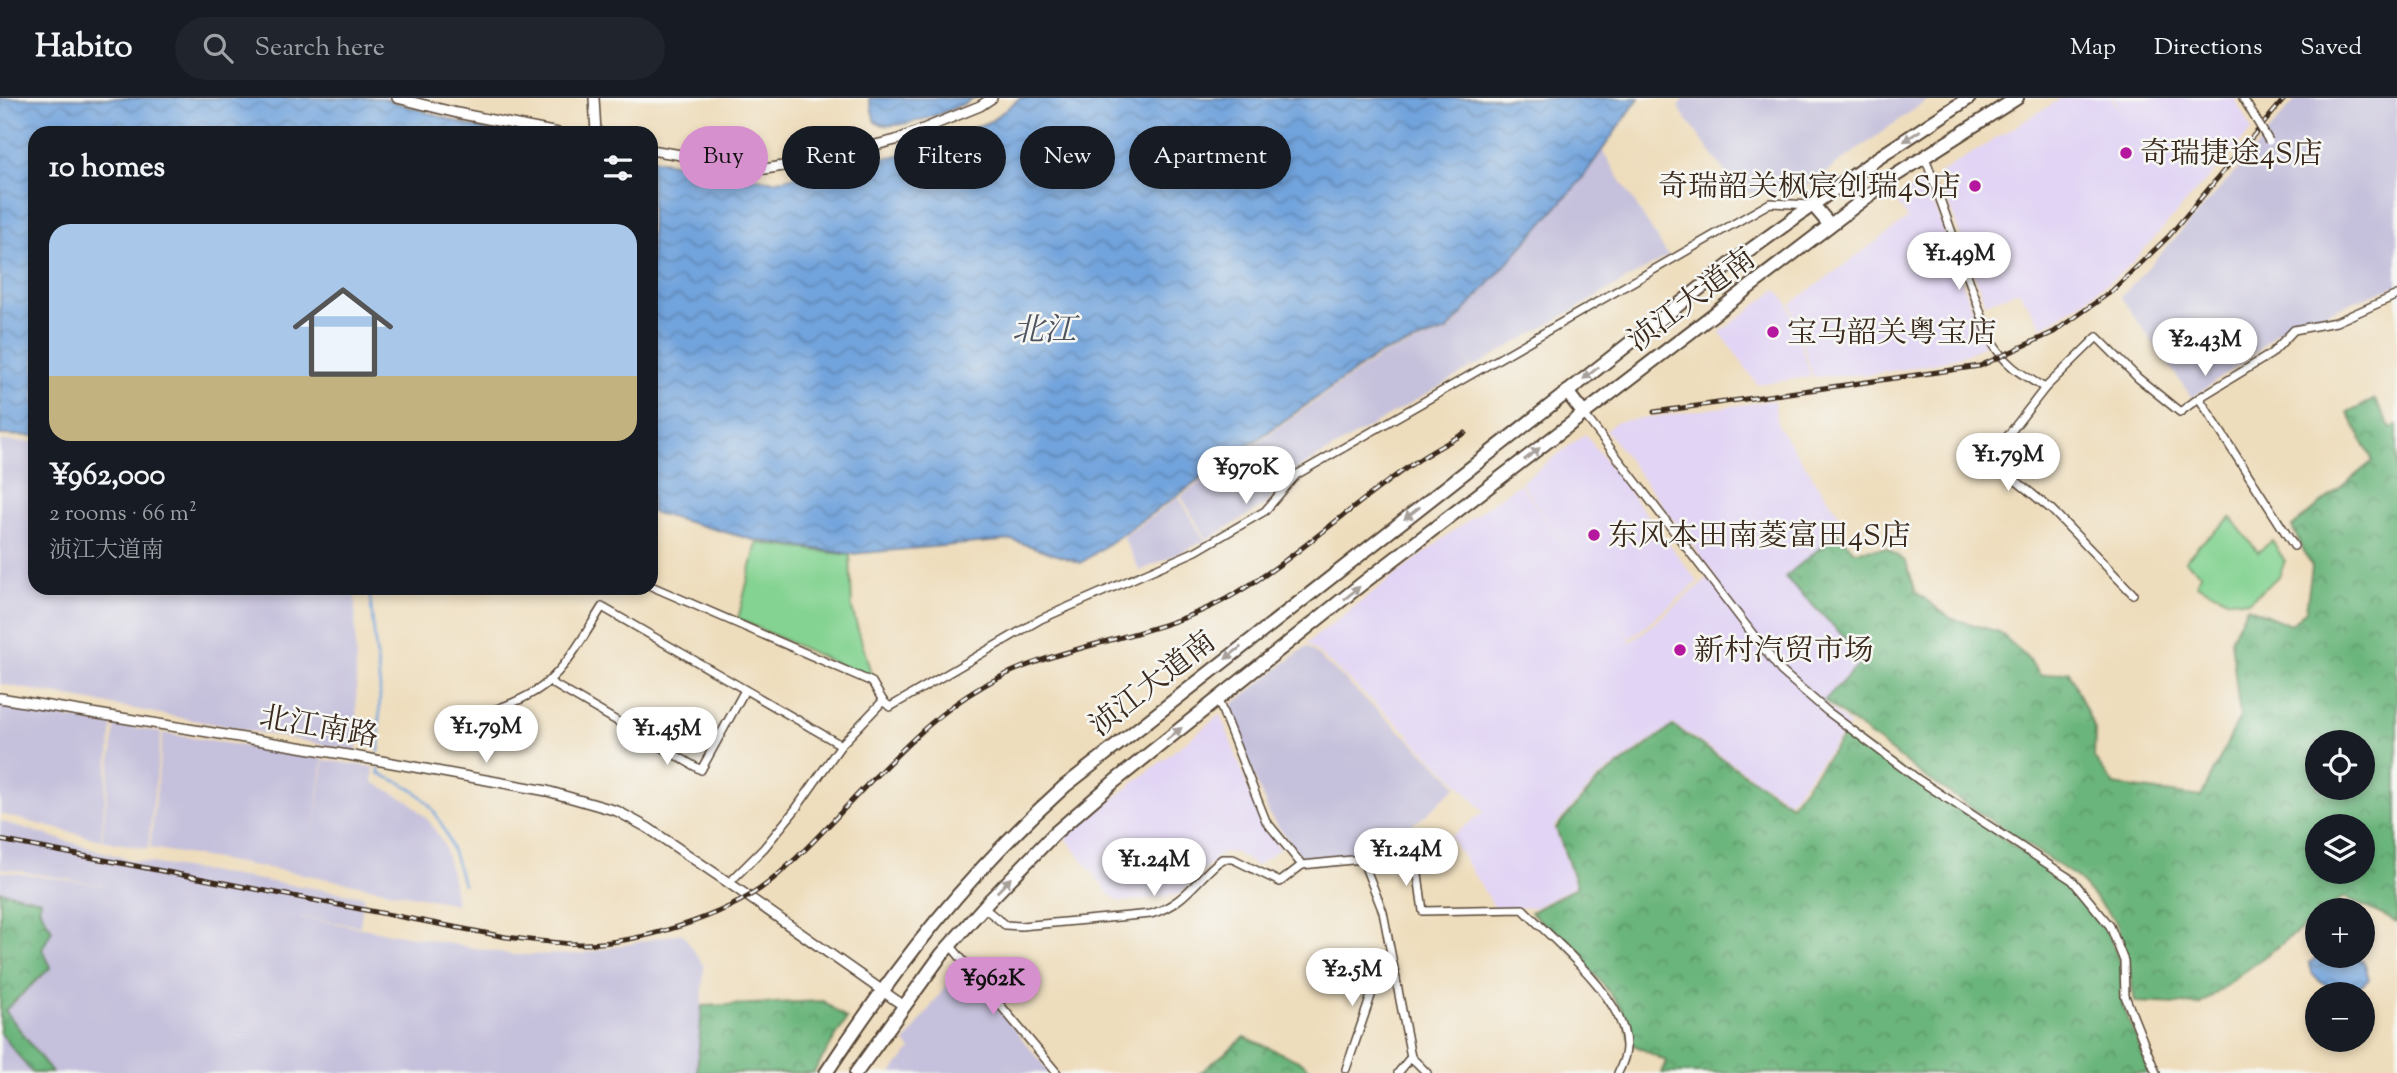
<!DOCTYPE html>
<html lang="en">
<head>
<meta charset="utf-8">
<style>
  :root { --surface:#171b24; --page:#20242c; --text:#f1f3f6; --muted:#9ea1a6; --line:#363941; --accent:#d690ce }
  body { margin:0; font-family:"Sorts Mill Goudy","Noto Serif SC",serif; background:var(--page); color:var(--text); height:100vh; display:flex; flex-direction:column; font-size:26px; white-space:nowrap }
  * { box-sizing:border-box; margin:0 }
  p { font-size:23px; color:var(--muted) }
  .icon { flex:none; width:38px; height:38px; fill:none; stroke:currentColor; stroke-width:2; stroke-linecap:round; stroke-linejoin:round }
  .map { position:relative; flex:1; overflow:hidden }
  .panel { position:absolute; left:28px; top:28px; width:630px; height:469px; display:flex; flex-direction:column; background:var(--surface); border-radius:21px; box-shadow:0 4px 10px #0003 }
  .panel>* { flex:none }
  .hud { position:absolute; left:679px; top:28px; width:665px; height:63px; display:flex; gap:14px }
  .tools { position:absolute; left:2305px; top:632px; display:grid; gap:14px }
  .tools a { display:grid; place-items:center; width:70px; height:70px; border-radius:50%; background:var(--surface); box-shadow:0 4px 10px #0003; font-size:35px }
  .price { position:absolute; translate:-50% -60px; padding:0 16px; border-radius:24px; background:#fff; color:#222; font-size:23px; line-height:46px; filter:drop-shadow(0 2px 4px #0008) }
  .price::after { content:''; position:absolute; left:50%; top:42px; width:21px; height:16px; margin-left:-10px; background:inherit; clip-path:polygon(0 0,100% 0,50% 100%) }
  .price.on { background:var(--accent); color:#111 }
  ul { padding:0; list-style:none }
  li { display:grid; align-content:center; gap:14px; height:371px; padding:0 21px }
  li+li { border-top:2px solid var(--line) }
  li span { display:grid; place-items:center; height:217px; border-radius:21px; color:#555 }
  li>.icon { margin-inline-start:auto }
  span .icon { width:126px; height:126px; fill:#fffc; stroke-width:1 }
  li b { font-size:30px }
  h2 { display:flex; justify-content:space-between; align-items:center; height:84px; padding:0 21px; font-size:30px }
  .tag { padding:0 24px; border-radius:32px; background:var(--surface); box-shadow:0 4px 10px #0003; font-size:24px; line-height:63px }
  .tag.on { background:var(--accent); color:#111 }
  header { display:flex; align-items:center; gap:42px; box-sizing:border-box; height:98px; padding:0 35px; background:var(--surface); border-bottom:2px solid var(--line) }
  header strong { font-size:33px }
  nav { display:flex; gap:38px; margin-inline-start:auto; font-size:24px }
  .search { width:490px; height:63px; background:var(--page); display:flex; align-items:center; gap:18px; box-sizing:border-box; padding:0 24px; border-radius:38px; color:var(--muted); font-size:26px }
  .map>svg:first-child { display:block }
</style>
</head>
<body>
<header>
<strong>Habito</strong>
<div class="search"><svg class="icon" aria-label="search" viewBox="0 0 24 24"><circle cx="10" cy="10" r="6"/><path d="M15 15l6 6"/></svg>Search here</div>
<nav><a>Map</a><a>Directions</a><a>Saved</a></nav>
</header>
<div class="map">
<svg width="2397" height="975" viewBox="0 0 2397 975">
  <defs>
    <pattern id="forest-crowns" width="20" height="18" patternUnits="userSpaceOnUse" patternTransform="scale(1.75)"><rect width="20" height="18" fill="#6bb57c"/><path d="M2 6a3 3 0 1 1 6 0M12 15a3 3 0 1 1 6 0" fill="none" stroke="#599365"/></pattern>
    <pattern id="water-waves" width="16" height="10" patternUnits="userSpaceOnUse" patternTransform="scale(1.75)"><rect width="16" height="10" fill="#71a3dc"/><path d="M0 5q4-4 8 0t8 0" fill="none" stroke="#5e85b2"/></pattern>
  </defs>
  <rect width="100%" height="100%" fill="#f6f6f2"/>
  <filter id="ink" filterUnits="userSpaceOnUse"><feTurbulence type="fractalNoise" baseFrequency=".0143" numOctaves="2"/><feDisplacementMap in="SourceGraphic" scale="14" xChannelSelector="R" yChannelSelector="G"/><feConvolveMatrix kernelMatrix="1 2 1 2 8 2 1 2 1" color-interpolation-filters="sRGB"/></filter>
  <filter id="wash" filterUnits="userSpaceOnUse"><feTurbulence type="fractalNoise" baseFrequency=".00686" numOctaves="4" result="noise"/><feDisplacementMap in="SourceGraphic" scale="28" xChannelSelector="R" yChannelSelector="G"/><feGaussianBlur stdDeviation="1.57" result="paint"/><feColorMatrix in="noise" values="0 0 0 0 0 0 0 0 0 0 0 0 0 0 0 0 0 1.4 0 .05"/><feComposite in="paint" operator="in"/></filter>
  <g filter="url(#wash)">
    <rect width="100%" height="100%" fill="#eeddbc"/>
    <g fill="#e1d4f4">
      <polygon points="2062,0 2112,0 2121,14 2114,0 2234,0 2252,32 2128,169 2081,205 2042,229 2019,193 1985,205 1938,76"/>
      <polygon points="1925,81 1985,247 1967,256 1928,267 1872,276 1813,279 1791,206 1908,120 1895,103"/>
      <polygon points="1777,191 1789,207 1811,279 1757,286 1720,234"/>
      <polygon points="1774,302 1778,328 1846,427 1784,479 1863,560 1822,604 1850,627 1789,703 1673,626 1597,681 1554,729 1575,788 1536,809 1495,810 1450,739 1484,714 1449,675 1409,639 1410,637 1307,545 1453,433 1520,385 1578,467 1521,384 1585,336 1698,484 1630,541 1602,502 1631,544 1714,476 1606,332 1616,324"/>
      <polygon points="1221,616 1261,726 1280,750 1257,768 1236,755 1223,754 1178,797 1120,804 1110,797 1065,739"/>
    </g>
    <g fill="#c5c0db">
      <polygon points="1684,0 1930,0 1801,92 1740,95 1678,9"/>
      <polygon points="2297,0 2397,0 2397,187 2317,218 2296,220 2276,234 2258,253 2192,300 2121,199 2238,71"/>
      <polygon points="1602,52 1668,158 1472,270 1459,252 1471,270 1294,373 1280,387 1268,405 1207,442 1181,398 1380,258 1448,234 1582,82"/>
      <polygon points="0,343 35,344 35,490 355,490 357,653 0,586"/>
      <polygon points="1179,399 1205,443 1140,473 1123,439"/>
      <polygon points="1307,548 1447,676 1457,688 1422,720 1368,753 1303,762 1270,718 1227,611"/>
      <polygon points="0,608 112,627 101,742 0,716"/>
      <polygon points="115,627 161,634 148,751 102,742"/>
      <polygon points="163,635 323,661 312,749 324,662 374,669 373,684 410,704 430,724 444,747 452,779 456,806 308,777 150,750"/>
      <polygon points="0,723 131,762 364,798 360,828 277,815 514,857 580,856 682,835 704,868 697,975 0,975 0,773 115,789 0,770"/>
      <polygon points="959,869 967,875 965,879 983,893 1050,975 892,975 911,951 905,945"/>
    </g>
    <g fill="#84d392" stroke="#607e58" stroke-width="2">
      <polygon points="2231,420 2258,454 2272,443 2285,463 2279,478 2249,503 2227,501 2196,486 2201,475 2185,463 2199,447"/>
      <polygon points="757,445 850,457 852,511 873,582 738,521"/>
    </g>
    <g fill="url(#forest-crowns)" stroke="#53704d" stroke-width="2" fill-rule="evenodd">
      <path d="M 2375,301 L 2391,330 L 2397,327 L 2397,824 L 2344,799 L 2327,812 L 2317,812 L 2317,819 L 2200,907 L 2135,904 L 2128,864 L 2116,824 L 2076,779 L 1921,676 L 1824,603 L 1865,560 L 1785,479 L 1838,435 L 1854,453 L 1886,450 L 1906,464 L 1916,494 L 1950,520 L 1999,534 L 2027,559 L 2041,578 L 2069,573 L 2095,632 L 2094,660 L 2114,687 L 2201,699 L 2240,619 L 2231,541 L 2247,509 L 2291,527 L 2306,512 L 2312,469 L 2292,429 L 2373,363 L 2348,315 ZM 2317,644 L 2362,644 L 2362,690 L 2317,690 ZM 2362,728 L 2362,774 L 2317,774 L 2317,728 Z"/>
      <polygon points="1673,628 1791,707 1846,635 2069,785 2106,831 2121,866 2122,905 2150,975 2062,975 2059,972 2054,975 1661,975 1666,963 1630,945 1622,911 1598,880 1531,814 1577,789 1556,730 1598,683"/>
      <polygon points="0,793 41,802 39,810 52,832 42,851 51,869 5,912 52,975 32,975 0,934"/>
      <polygon points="823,903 847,921 813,975 697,975 702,908"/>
      <polygon points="1245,939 1303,965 1313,975 1200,975"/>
    </g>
    <g fill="url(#water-waves)" stroke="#56667d" stroke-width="2">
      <polygon points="0,0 382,0 477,30 503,35 35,35 35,338 0,337"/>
      <path d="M 869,0 L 976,0 C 954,11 897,36 875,24 Z"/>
      <polygon points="1020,0 1639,0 1581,82 1447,233 1379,256 1081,465 1012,442 851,456 754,442 651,414 651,61 774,83 908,55 991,23"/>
      <path d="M 2319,858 L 2359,859 L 2365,866 L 2369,882 C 2353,898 2310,890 2309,865 Z"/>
    </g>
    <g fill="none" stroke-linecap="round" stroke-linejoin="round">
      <g stroke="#71a3dc" stroke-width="2.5">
        <polyline points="369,490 380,590 379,654"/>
        <path d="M 379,671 L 379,676 C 389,680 401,684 410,690 C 443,711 452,751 463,786"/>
      </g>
    </g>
  </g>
  <g filter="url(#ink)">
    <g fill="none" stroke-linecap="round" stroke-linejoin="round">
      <defs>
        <g id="minor">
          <polyline points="2243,0 2254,18"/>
          <path d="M 1925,59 L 1990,241 C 2005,267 2019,275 2045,290"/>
          <polyline points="1584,316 1781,573 1827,613 1919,682 2072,782 2110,828 2124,863 2125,898 2156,975"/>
          <polyline points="2294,448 2199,300 2271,256 2294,232 2336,224 2397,197"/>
          <polyline points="651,488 872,584 883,603"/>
          <polyline points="2133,496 2052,412 1982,355 1995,340 2003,344 2045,290 2097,239 2138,280 2180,314 2199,300"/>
          <polyline points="548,583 701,672 745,592"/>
          <path d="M 1218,602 L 1266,723 L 1302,767 L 1362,761 L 1416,762 L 1423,813 L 1523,811 C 1555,844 1627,901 1626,949 C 1626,958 1622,967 1618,975"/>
          <path d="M 473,619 C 497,611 523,603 543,588 C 568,568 585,536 602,509 L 841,647"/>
          <polyline points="1362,761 1383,814 1411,959 1427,975"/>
          <polyline points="729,785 764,750 795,712 841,647 883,603 890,609 1041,521 1196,453 1265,413 1296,377 1770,105 1812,107"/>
          <path d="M 983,809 L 1005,827 L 1021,828 L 1151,816 C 1185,806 1196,781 1222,761 L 1233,761 L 1280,784 L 1302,767"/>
          <polyline points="950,847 1057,975"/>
          <polyline points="1346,971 1373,892 1396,881"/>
          <polyline points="1398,975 1411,959"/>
        </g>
        <g id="tertiary">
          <polyline points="397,0 457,15 558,35"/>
          <polyline points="594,0 596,35"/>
          <polyline points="651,52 765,71 801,65 896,42 980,8 992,0"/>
          <polyline points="0,600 348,657 547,693 617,713 648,730 729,785 904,908"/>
        </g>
        <g id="primary">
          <polyline points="1813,107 1830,127"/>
          <polyline points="1567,294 1584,316"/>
          <path d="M 826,975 C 897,867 968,775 1065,688 L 1732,165 L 1875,62 L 1969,0"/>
          <polyline points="856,975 942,856 989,803 1055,735 1115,683 1363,485 1893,79 2017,0"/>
        </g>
      </defs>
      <use href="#minor" stroke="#564536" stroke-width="10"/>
      <use href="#tertiary" stroke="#564536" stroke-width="12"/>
      <use href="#primary" stroke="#564536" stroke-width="16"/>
      <use href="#minor" stroke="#fff" stroke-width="7"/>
      <use href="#tertiary" stroke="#fff" stroke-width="9"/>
      <use href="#primary" stroke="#fff" stroke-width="12"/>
      <defs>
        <g id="rail">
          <polyline points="1654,314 1980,268 2054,234 2112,193 2169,138 2285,0"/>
          <path d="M 0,742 L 506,839 C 532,842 558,846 584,846 C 639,845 725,819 768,785 C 803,757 833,722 864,690 C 902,652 936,615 983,588 C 1058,545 1151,542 1226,501 C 1295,463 1351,406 1417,363 C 1432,353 1449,344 1465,335"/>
        </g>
      </defs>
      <use href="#rail" stroke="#3b2a1e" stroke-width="5"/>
      <use href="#rail" stroke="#f6f6f2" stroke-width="2.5" stroke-dasharray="8" stroke-linecap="butt"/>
      <defs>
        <polyline id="minor-bridge" points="2254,18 2269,43"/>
      </defs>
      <use href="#minor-bridge" stroke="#564536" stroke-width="10" stroke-linecap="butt"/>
      <use href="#minor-bridge" stroke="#fff" stroke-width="7"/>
    </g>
    <defs><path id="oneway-solid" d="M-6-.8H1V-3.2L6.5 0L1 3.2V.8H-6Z" transform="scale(1.75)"/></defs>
    <g fill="#a79f9a">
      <use href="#oneway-solid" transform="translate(1912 38) rotate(146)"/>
      <use href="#oneway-solid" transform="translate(1591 275) rotate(142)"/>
      <use href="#oneway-solid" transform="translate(1532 356) rotate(-38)"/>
      <use href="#oneway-solid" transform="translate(1412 415) rotate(142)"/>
      <use href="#oneway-solid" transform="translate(1352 495) rotate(-39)"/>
      <use href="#oneway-solid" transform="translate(1233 555) rotate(142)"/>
      <use href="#oneway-solid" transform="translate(1174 636) rotate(-39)"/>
      <use href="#oneway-solid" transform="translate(1004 787) rotate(-46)"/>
    </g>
  </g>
  <g fill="#b5179e" stroke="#f6f6f2" stroke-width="2.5">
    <circle cx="2126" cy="55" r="7"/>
    <circle cx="1975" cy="88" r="7"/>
    <circle cx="1773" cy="234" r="7"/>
    <circle cx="1594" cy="437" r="7"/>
    <circle cx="1680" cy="552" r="7"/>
  </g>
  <g text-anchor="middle" stroke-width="5" stroke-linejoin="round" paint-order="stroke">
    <g font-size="30" fill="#3b2a1e" stroke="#f6f6f2" text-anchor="start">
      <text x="2140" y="65">奇瑞捷途4S店</text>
      <text x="1961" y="98" text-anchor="end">奇瑞韶关枫宸创瑞4S店</text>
      <text x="1787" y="244">宝马韶关粤宝店</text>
      <text x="1608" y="447">东风本田南菱富田4S店</text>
      <text x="1694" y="562">新村汽贸市场</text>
    </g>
    <g font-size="30" fill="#3b2a1e" stroke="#f6f6f2">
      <text transform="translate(1691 201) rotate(-37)" y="10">浈江大道南</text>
      <text transform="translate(1152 585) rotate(-38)" y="10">浈江大道南</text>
      <text transform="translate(319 628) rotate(10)" y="10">北江南路</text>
    </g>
    <g font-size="32" font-style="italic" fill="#4e5460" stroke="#f6f6f2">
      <text x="1044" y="242">北江</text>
    </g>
  </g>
</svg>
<div class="tools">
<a><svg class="icon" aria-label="locate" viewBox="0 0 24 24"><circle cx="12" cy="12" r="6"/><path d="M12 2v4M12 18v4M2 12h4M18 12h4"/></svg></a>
<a><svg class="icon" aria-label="layers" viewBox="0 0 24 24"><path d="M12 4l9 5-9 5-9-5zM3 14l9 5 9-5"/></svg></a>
<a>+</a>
<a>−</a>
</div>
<b class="price" style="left:1959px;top:194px">¥1.49M</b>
<b class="price" style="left:2205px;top:280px">¥2.43M</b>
<b class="price" style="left:2008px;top:395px">¥1.79M</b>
<b class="price" style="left:1246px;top:408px">¥970K</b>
<b class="price" style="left:486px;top:667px">¥1.79M</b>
<b class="price" style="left:667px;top:669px">¥1.45M</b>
<b class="price" style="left:1406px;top:790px">¥1.24M</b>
<b class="price" style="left:1154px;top:800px">¥1.24M</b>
<b class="price" style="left:1352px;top:910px">¥2.5M</b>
<b class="price on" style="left:993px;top:919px">¥962K</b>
<div class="hud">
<a class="tag on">Buy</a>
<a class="tag">Rent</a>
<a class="tag">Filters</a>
<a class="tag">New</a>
<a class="tag">Apartment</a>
</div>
<section class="panel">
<h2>10 homes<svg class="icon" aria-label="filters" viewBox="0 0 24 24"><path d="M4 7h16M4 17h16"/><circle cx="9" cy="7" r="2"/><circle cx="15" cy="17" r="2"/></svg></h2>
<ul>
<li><span style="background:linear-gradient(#a9c7e8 70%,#c2b280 0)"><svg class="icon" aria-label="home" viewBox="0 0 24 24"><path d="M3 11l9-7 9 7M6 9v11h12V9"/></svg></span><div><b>¥962,000</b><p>2 rooms · 66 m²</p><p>浈江大道南</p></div></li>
</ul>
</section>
</div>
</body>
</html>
